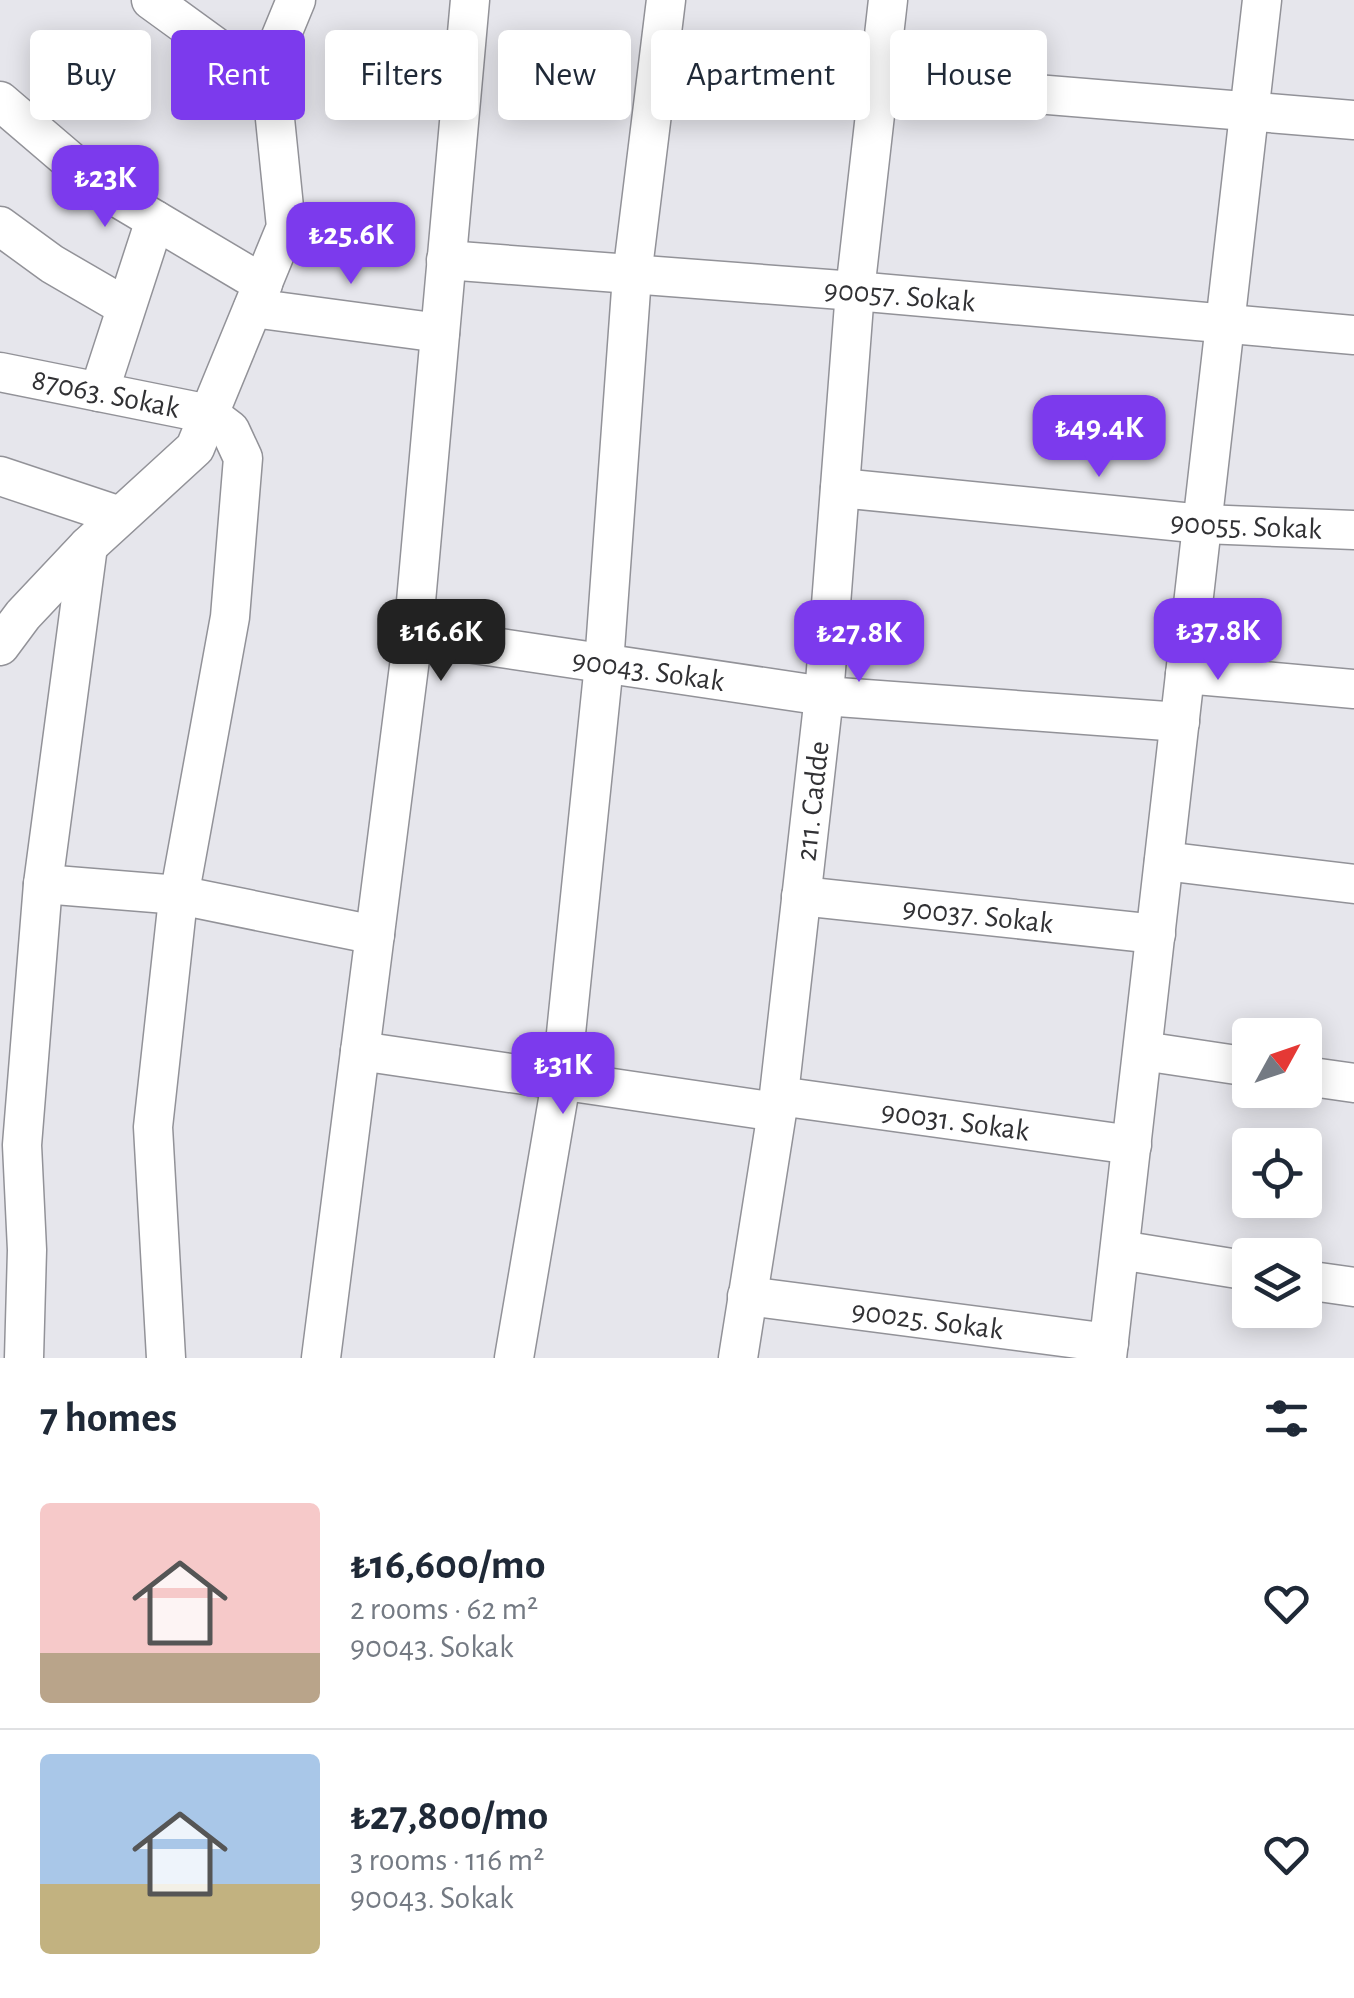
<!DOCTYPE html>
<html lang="en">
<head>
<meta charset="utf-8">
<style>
  :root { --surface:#fff; --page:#f6f6f7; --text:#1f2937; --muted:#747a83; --line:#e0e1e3; --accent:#7c3aed }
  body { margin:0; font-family:"Alegreya Sans",sans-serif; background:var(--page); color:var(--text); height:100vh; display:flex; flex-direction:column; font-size:38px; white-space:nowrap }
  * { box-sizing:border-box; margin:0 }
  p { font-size:32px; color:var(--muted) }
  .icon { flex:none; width:55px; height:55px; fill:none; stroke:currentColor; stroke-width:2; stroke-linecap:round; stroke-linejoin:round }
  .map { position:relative; height:1358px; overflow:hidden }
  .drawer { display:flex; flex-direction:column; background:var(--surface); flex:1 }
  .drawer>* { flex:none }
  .hud { position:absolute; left:30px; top:30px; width:1295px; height:90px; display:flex; gap:20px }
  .needle { width:65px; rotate:50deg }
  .controls { position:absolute; left:1232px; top:1018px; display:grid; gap:20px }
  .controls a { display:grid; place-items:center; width:90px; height:90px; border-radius:10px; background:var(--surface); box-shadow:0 5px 25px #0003; font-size:50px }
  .price { position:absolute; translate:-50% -85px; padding:0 22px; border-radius:20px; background:var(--accent); color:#fff; font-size:32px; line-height:65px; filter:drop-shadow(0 2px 5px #0008) }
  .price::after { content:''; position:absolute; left:50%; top:60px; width:30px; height:22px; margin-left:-15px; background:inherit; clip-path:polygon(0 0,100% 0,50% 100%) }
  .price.on { background:#222; color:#fff }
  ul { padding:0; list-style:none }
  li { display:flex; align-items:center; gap:30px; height:250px; padding:0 40px }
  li+li { border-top:2px solid var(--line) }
  li span { display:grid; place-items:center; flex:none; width:280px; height:200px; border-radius:10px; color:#555 }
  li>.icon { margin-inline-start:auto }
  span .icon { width:120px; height:120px; fill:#fffc; stroke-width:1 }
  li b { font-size:42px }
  h2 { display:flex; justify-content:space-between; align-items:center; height:120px; padding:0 40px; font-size:42px }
  .tag { padding:0 35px; border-radius:10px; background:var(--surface); box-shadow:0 5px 25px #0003; font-size:35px; line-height:90px }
  .tag.on { background:var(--accent); color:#fff }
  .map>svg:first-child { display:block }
</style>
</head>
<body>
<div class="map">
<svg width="1354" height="1358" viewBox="0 0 1354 1358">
  <rect width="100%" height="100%" fill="#e6e6ec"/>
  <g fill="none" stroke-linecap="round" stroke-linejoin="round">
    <defs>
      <g id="minor">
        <polyline points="151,0 275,90"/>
        <polyline points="877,81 1354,120"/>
        <polyline points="0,101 103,189 263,284"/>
        <polyline points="0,226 52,264 126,307"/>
        <path id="s1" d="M 446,260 L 855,291 L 1354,335"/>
        <polyline points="253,308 440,333"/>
        <path id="s2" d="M 0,372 L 209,414 L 230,430 L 243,458 L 230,617 L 177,908 L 153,1127 L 166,1358"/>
        <polyline points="99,392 155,220"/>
        <polyline points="0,476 120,516"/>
        <path id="s3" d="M 840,488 L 1203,524 L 1354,530"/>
        <path id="s4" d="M 413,635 L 824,696 L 1180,722"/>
        <polyline points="0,646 23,615 88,546 195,448 286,227 274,109 277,46 296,0"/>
        <polyline points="1185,674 1354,689"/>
        <polyline points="1164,861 1354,884"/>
        <polyline points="43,884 179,895 375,935"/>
        <path id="s5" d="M 801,896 L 1156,934"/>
        <polyline points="360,1051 777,1112"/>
        <polyline points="1143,1051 1250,1067"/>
        <polyline points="1305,1076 1354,1083"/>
        <path id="s6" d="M 779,1096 L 1132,1145"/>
        <polyline points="1120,1250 1250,1271"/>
        <polyline points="1305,1280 1354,1287"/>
        <path id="s7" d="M 747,1296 L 1109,1343"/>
        <polyline points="24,1358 27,1250 22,1145 43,884 88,546"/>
        <polyline points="321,1358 413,635 470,0"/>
        <polyline points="514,1358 561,1082 604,664 632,276 666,0"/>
        <path id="s8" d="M 738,1358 L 777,1112 L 824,696 L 855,291 L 888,0"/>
        <polyline points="1107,1358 1262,0"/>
      </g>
    </defs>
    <use href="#minor" stroke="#929298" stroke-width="41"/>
    <use href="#minor" stroke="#fff" stroke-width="38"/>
  </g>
  <g text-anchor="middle" stroke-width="9" stroke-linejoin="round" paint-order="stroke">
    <g font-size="30" fill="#313134" stroke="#f3f3f9">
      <text dy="10" stroke="none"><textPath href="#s1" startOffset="455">90057. Sokak</textPath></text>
      <text dy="10" stroke="none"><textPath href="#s2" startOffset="108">87063. Sokak</textPath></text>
      <text dy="10" stroke="none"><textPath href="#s3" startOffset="408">90055. Sokak</textPath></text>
      <text dy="10" stroke="none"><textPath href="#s4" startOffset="238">90043. Sokak</textPath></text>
      <text dy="10" stroke="none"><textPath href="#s8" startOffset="562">211. Cadde</textPath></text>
      <text dy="10" stroke="none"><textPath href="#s5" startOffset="178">90037. Sokak</textPath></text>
      <text dy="10" stroke="none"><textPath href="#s6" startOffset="178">90031. Sokak</textPath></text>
      <text dy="10" stroke="none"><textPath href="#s7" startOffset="182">90025. Sokak</textPath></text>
    </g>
  </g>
</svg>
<div class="controls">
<a><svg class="needle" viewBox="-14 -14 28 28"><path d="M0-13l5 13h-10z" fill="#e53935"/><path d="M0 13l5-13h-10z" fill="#747a83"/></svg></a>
<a><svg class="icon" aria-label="locate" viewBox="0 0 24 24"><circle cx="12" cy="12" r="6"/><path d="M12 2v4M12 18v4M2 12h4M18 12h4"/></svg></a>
<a><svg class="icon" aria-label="layers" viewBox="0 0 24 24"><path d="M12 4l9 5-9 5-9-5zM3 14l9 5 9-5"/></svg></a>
</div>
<b class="price" style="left:105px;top:230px">₺23K</b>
<b class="price" style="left:351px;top:287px">₺25.6K</b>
<b class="price" style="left:1099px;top:480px">₺49.4K</b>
<b class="price" style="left:1218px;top:683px">₺37.8K</b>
<b class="price on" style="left:441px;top:684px">₺16.6K</b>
<b class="price" style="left:859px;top:685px">₺27.8K</b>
<b class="price" style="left:563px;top:1117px">₺31K</b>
<div class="hud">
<a class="tag">Buy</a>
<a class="tag on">Rent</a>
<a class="tag">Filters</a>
<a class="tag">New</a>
<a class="tag">Apartment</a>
<a class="tag">House</a>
</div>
</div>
<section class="drawer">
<h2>7 homes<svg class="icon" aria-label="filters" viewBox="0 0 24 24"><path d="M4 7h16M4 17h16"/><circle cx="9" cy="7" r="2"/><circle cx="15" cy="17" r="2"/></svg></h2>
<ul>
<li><span style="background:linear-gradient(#f6c9c9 75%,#b9a48a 0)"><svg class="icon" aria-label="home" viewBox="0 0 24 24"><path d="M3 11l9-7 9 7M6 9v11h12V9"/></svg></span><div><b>₺16,600/mo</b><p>2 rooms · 62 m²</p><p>90043. Sokak</p></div><svg class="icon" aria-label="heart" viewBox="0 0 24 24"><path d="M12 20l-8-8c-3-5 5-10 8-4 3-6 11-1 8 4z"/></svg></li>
<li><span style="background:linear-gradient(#a9c7e8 65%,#c2b280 0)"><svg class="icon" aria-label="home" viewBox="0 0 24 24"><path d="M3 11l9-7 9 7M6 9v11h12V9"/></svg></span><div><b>₺27,800/mo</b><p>3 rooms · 116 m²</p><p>90043. Sokak</p></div><svg class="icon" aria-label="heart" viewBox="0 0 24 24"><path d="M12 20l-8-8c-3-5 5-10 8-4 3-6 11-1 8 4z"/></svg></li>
</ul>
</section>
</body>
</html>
